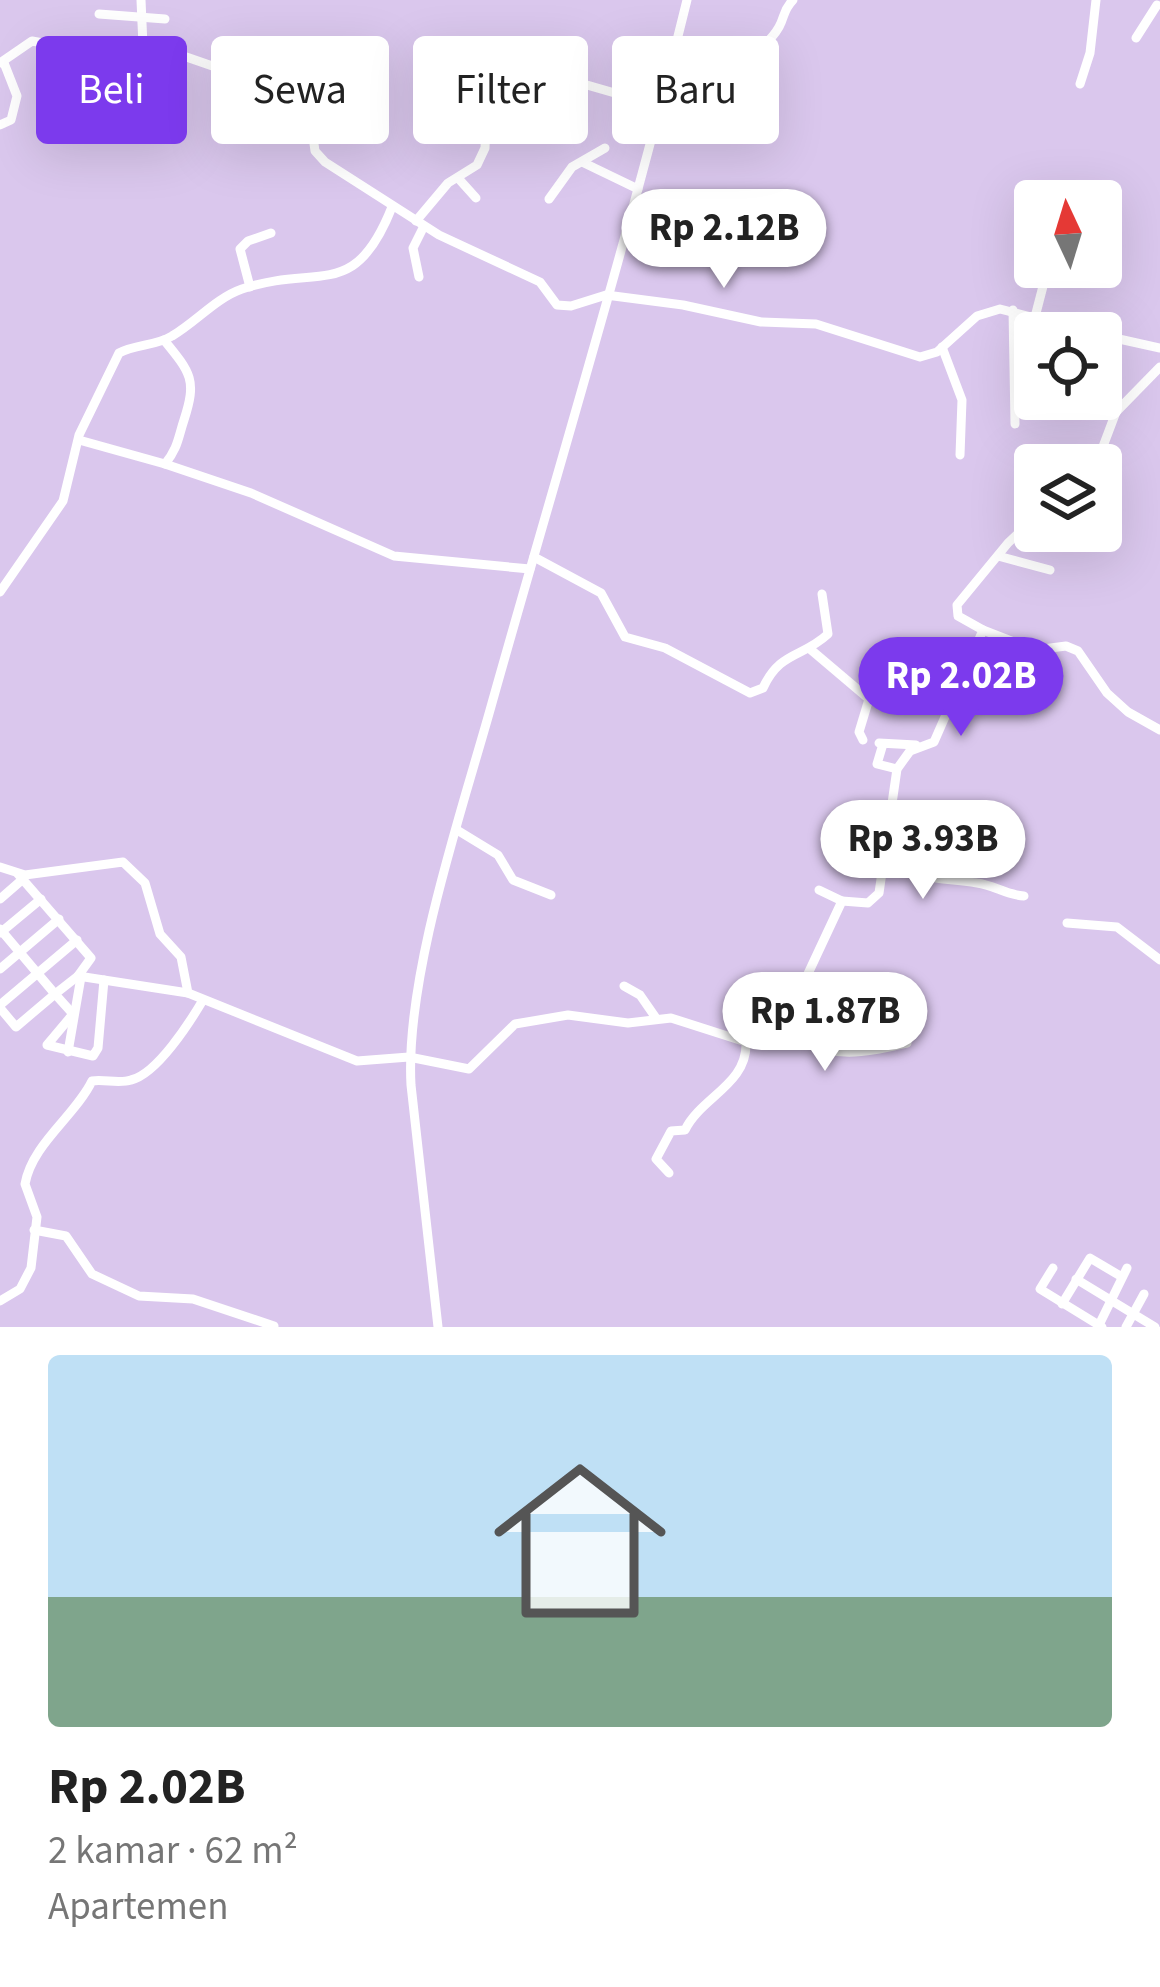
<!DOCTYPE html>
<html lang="id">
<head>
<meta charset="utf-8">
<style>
  :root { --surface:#fff; --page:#f2f2f2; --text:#222; --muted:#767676; --accent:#7c3aed }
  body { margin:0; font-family:"Source Sans 3",sans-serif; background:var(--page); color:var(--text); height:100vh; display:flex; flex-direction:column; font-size:45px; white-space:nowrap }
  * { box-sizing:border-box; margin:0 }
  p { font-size:39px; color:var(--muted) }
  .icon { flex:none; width:66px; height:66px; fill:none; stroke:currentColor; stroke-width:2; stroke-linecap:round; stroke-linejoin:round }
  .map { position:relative; height:1327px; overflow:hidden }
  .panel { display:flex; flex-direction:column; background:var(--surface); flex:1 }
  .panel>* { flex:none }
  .banner { position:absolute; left:36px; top:36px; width:1089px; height:108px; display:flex; gap:24px }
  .needle { width:78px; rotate:356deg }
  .tools { position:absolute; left:1014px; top:180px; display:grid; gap:24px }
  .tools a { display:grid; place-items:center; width:108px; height:108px; border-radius:12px; background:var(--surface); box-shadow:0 12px 48px #0002; font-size:60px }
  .price { position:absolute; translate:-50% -102px; padding:0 27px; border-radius:42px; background:#fff; color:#222; font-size:39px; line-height:78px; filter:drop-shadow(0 3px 6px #0008) }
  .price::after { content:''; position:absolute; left:50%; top:72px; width:36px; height:27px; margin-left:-18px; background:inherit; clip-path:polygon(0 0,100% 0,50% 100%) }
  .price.selected { background:var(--accent); color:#fff }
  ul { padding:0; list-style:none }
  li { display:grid; align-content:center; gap:24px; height:636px; padding:0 48px }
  li span { display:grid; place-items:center; height:372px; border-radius:12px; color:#555 }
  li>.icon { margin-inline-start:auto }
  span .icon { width:216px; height:216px; fill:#fffc; stroke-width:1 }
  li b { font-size:51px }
  .pill { padding:0 42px; border-radius:12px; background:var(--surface); box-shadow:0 12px 48px #0002; font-size:42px; line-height:108px }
  .pill.selected { background:var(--accent); color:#fff }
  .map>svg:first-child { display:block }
</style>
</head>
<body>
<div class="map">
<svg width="1160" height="1327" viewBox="0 0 1160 1327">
  <rect width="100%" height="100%" fill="#dac7ed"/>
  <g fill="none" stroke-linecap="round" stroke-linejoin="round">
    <g stroke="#fff" stroke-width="9">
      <polyline points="141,0 143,46"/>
      <polyline points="99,14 165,19"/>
      <polyline points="1136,38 1157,5"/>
      <polyline points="0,63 32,41 121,57 143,46 172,52 247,78 310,115 315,151 325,162 439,235 540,282 557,305 571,306 606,295 683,305 761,322 816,324 920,357 937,352 977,316 1000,309 1093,333"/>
      <polyline points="1080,84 1090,53 1096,0"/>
      <polyline points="463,85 468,99 490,115"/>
      <path d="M 664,94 L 687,81 L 709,54 L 730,63 C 748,60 770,43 779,27 C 785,16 783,10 793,0"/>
      <polyline points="0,125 11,120 17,96 4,63"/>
      <polyline points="582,162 638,189"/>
      <polyline points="458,178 476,198"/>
      <polyline points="549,199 572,167 605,148"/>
      <polyline points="416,221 448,183 477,165 485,148 486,122 517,72 566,79 660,106"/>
      <polyline points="419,277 413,248 424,226"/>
      <polyline points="250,287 240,249 248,241 271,233"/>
      <polyline points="1013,310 1015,424"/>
      <polyline points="1035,317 1048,267"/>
      <polyline points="1101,335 1160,348"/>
      <path d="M 164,340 C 191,373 197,380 184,420 C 178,438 178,448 165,464 L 251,493 L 394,556 L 530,569"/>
      <polyline points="942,347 962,400 960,455"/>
      <polyline points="79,440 165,464"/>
      <polyline points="1096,465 1116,412 1160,367"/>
      <polyline points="998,556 1050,570"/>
      <path d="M 534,557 L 601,593 L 625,637 L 665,648 L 750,693 L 763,688 C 780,651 802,658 828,634 L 822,594"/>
      <path d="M 0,592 L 63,501 L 79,435 L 119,353 C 136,344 156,346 172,336 C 196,322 216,298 242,289 C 319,263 354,303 392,207"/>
      <polyline points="983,630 1035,650 1066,646 1078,651 1107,693 1128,712 1160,730"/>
      <polyline points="810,649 869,699 859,732 863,740"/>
      <polyline points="879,743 916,745"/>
      <polyline points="883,744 877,764 897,769"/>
      <polyline points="457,830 498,855 513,880 551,895"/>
      <path d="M 883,861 C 924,881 935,877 977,883 C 994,885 1006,895 1024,896"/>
      <path d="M 0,867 L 25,875 L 123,862 L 145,883 L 160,934 L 181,957 L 188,993 L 357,1061 L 409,1057 L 469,1069 L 515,1024 L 568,1015 L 628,1023 L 671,1018 L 746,1042 C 748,1084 701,1097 685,1130 L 671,1131 L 656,1159 L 669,1173"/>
      <polyline points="18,874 91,958 78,976 55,994 73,1014"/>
      <polyline points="819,890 842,901"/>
      <polyline points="0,899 23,879"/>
      <polyline points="1067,923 1117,927 1160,960"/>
      <polyline points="0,929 55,994 16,1027 0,1008"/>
      <polyline points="0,933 41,899"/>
      <polyline points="0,969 59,919"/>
      <polyline points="78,976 188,993"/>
      <polyline points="624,986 640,995 656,1018"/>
      <polyline points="0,1005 77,940"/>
      <path d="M 791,1010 L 798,1038 C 837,1060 866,1052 907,1043"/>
      <polyline points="73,1014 47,1045 93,1056 98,1048 104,980"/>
      <polyline points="746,1042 767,1017 791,1010 842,901 868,903 879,893 897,769 910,751 934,742 983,630 958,616 957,605 1008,543 1035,518"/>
      <polyline points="68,1052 81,977"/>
      <polyline points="34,1230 66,1236 92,1274 139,1296 193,1299 274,1326"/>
      <polyline points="1053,1268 1040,1289 1102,1327"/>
      <polyline points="1076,1279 1155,1327"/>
      <path d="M 0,1301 L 20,1289 L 31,1268 L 37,1217 L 25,1184 C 32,1144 75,1116 92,1081 C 104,1079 119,1084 131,1080 C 157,1074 190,1022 203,1000"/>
      <polyline points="1062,1304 1090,1258 1122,1277"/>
      <polyline points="1099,1325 1127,1268"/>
      <path d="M 438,1327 L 411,1085 C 405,976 462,811 492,703 C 558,469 629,236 687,0"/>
      <polyline points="1126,1327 1144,1294"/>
    </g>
  </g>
</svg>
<div class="tools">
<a><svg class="needle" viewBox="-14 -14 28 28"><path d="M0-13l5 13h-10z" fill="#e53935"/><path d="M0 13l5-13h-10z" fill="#767676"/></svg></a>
<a><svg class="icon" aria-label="locate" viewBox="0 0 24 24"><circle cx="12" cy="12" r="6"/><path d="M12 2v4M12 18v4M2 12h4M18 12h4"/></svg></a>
<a><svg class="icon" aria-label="layers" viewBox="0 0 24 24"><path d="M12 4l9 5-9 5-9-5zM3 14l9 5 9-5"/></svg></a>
</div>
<b class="price" style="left:724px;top:291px">Rp 2.12B</b>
<b class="price selected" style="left:961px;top:739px">Rp 2.02B</b>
<b class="price" style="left:923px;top:902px">Rp 3.93B</b>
<b class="price" style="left:825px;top:1074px">Rp 1.87B</b>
<div class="banner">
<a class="pill selected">Beli</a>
<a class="pill">Sewa</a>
<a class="pill">Filter</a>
<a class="pill">Baru</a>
</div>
</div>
<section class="panel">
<ul>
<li><span style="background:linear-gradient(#bfe0f5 65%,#7fa58c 0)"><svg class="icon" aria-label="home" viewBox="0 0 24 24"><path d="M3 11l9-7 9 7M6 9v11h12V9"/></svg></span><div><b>Rp 2.02B</b><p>2 kamar · 62 m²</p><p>Apartemen</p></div></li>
</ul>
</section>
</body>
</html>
